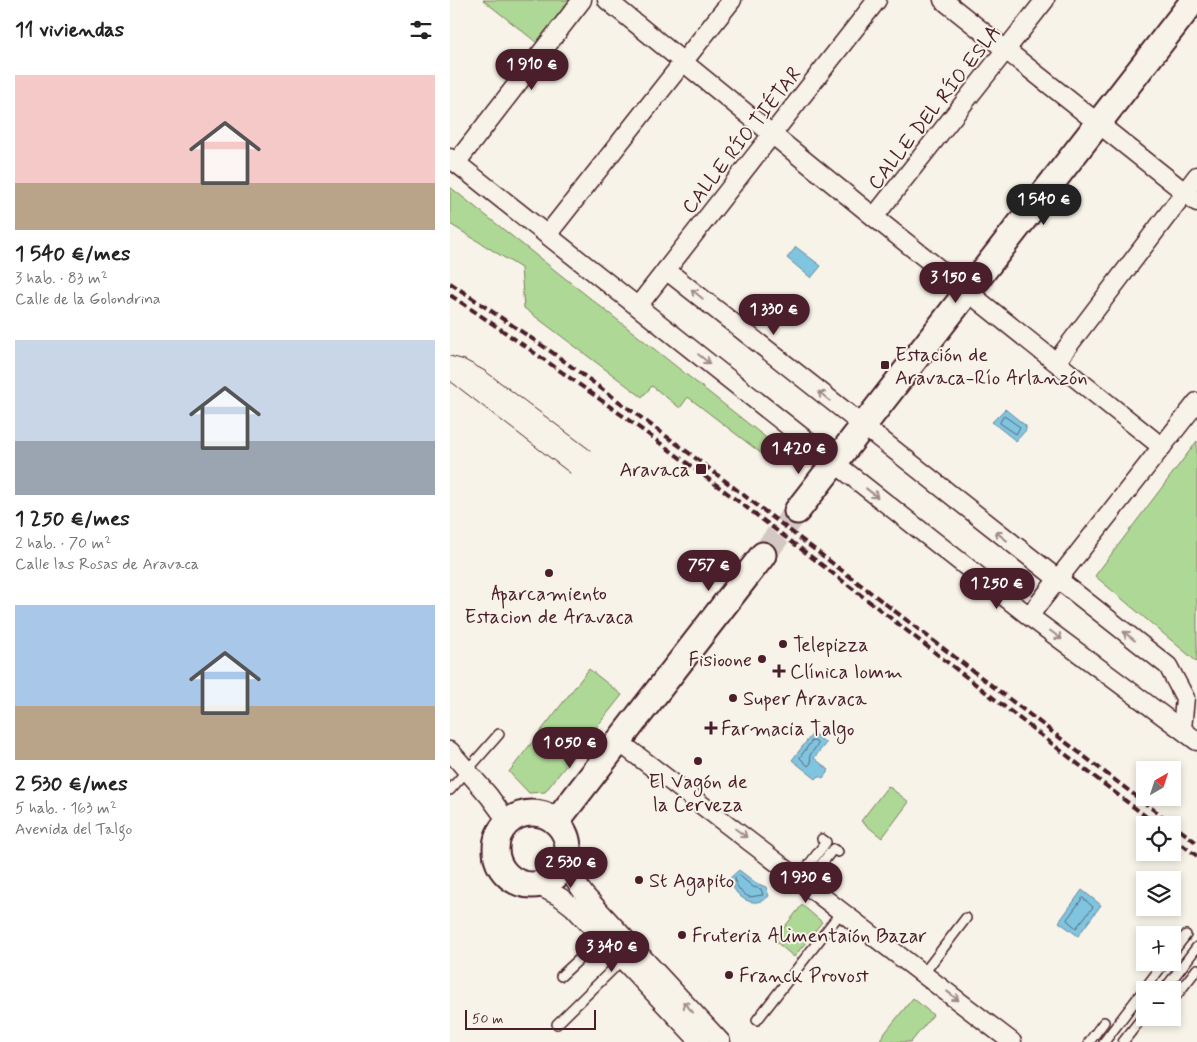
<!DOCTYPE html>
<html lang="es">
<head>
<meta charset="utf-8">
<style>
  :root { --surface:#fff; --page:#f6f6f6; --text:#222; --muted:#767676; --accent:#4a1f2b }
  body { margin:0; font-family:Mynerve,sans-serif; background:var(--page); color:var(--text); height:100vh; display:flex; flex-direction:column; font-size:19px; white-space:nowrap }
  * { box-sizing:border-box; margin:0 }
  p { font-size:16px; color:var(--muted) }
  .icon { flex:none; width:28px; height:28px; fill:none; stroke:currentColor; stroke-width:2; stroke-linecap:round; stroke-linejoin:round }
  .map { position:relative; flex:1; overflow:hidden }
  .drawer { display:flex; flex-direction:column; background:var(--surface); width:450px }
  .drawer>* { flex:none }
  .needle { width:32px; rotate:39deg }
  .fabs { position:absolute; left:686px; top:761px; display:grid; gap:10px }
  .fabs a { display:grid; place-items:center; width:45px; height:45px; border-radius:0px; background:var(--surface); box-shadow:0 2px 8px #0003; font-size:25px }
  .scale { position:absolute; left:15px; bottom:12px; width:131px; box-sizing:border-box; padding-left:5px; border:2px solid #4a1f2b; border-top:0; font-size:14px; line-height:18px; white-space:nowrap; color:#4a1f2b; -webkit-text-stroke:4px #f7f3e8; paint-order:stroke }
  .price { position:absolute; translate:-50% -42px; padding:0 11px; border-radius:18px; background:var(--accent); color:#fff; font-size:16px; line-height:32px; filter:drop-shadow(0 1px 2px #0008) }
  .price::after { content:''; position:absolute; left:50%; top:30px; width:15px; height:11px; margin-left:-8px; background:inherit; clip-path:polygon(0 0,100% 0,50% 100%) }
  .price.selected { background:#222; color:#fff }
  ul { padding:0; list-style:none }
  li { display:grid; align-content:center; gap:10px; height:265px; padding:0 15px }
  li span { display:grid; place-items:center; height:155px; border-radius:0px; color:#555 }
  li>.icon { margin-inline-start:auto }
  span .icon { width:90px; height:90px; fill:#fffc; stroke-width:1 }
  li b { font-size:21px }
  h2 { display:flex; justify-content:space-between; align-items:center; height:60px; padding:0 15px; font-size:21px }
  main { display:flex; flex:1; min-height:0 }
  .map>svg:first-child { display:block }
</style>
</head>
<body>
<main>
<section class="drawer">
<h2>11 viviendas<svg class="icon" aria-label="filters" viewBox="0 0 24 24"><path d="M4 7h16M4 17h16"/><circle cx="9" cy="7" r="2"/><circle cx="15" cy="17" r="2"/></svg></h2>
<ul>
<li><span style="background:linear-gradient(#f6c9c9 70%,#b9a48a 0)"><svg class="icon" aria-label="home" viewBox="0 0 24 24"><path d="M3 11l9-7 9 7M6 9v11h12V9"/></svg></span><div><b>1 540 €/mes</b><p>3 hab. · 83 m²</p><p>Calle de la Golondrina</p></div></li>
<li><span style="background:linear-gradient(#c9d6e8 65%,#9aa5b1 0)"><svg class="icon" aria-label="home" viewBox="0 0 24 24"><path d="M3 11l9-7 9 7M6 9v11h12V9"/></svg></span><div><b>1 250 €/mes</b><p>2 hab. · 70 m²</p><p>Calle las Rosas de Aravaca</p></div></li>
<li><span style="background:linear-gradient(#a9c7e8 65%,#b9a48a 0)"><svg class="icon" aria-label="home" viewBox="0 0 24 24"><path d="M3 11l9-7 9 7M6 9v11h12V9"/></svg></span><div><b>2 530 €/mes</b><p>5 hab. · 163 m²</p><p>Avenida del Talgo</p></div></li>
</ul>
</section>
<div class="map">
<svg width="747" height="1042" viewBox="0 0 747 1042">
  <rect width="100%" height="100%" fill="#f7f3e8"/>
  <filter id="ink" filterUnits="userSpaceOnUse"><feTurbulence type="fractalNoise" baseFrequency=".02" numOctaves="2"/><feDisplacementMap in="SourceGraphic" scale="10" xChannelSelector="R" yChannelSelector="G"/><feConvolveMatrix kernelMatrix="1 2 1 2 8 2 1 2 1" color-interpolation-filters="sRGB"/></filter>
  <g filter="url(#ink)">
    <g fill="#aed895" stroke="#7c7c60">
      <polygon points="33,0 127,0 91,46"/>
      <polygon points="0,187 334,452 325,464 238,397 230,408 202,386 192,397 74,308 71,268 0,224"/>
      <polygon points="747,441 747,662 645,576"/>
      <polygon points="139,669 172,695 95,792 79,793 59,772"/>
      <polygon points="438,786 459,802 432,838 411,821"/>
      <polygon points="352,905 372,922 344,957 324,940"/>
      <polygon points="463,998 483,1015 461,1042 434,1042 430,1039"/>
    </g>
    <g fill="#7fc5e0" stroke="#6a8398">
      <polygon points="346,247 371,266 361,278 337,258"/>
      <polygon points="555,409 576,426 576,430 566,441 542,422"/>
      <polygon points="363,733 376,743 364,758 379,770 373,778 369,776 366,779 342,760"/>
      <path d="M 289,870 L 306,883 L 316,887 L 319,896 C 303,911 283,896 280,878 Z"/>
      <polygon points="632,890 651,905 628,936 609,922"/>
    </g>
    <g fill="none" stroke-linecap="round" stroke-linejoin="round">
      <g stroke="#5f6173" stroke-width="1">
        <polygon points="554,416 570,427 566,434 550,423"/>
        <polygon points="362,741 365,741 368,744 360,755 361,763 358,766 350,758"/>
        <path d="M 289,875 L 303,887 L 311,889 L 313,895 L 299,897 C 292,893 285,887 285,878 Z"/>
        <polygon points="633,898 643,907 626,928 617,920"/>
      </g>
      <polyline stroke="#d4c9c2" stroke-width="25" stroke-dasharray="25 12" stroke-linecap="butt" points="313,555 347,511"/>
      <defs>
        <g id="lane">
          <polyline points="0,790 49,734"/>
          <polyline points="349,878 376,842 372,839"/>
          <polyline points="356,884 383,849 388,852"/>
          <polyline points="722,953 736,935"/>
          <polyline points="474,973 516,918"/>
          <polyline points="111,976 152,938"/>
          <polyline points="714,990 747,947"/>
          <polyline points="722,1001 747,969"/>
          <polyline points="307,1020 392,911"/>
          <polyline points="107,1024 164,968 171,958"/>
          <polyline points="639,1042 654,1022"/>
          <polyline points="654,1042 715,962"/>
          <polyline points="673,1042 695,1014"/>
        </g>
        <g id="street">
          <polyline points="157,0 424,217 712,447"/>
          <polyline points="493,0 747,202"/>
          <polyline points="0,158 414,486 579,616 747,741"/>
          <polyline points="6,163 132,0"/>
          <polyline points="424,217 595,0"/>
          <polyline points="97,235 282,0"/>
          <polyline points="216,270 718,666 735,698 732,729"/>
          <polyline points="188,306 427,0"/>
          <polyline points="606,362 747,176"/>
          <polyline points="579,616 747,402"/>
          <polyline points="168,741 562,1042"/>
          <polyline points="0,751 39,796 58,822"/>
          <polyline points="117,856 125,881 135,895 271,1042"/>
          <polyline points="87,885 110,897 123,907 250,1042"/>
        </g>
        <g id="secondary">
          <polyline points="347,511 744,0"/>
          <circle cx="82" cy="849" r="36"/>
          <polyline points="106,822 313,555"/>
        </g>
      </defs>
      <use href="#lane" stroke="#4a1f2b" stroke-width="12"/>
      <use href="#street" stroke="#4a1f2b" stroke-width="21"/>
      <use href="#secondary" stroke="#4a1f2b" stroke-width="29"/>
      <use href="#lane" stroke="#f7f3e8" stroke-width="9"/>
      <use href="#street" stroke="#f7f3e8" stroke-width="18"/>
      <use href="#secondary" stroke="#f7f3e8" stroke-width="25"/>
      <g stroke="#4a1f2b" stroke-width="1">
        <polyline points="0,356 15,360 35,371 140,450"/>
        <polyline points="0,381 120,473"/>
      </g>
      <g stroke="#4a1f2b" stroke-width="4" stroke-dasharray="8 4" stroke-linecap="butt">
        <polyline points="0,283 103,353 231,447 747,843"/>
        <path d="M 0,295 C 245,459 474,646 707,825"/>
        <polyline points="722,837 747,856"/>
      </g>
    </g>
    <defs><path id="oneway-shaft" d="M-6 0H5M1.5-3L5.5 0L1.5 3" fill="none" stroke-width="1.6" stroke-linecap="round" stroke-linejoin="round" transform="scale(1.25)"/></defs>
    <g stroke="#a0898a">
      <use href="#oneway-shaft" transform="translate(247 294) rotate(-141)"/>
      <use href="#oneway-shaft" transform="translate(254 359) rotate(39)"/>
      <use href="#oneway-shaft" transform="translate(374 396) rotate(-141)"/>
      <use href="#oneway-shaft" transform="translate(422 493) rotate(38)"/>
      <use href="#oneway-shaft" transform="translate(551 536) rotate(-142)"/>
      <use href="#oneway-shaft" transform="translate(606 635) rotate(37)"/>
      <use href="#oneway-shaft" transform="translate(679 636) rotate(-142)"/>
      <use href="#oneway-shaft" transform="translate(291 833) rotate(37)"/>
      <use href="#oneway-shaft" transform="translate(503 996) rotate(38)"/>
      <use href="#oneway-shaft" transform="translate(238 1007) rotate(-133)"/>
    </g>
  </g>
  <g fill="#4a1f2b" stroke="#f7f3e8" stroke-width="2">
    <rect x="430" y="360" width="10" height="10" rx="2.5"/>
    <rect x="245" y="463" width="12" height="12" rx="2.5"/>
    <circle cx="99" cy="573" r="5"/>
    <circle cx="333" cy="644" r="5"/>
    <circle cx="312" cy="659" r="5"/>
    <path d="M326.5 663.5h5v5h5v5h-5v5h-5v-5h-5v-5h5z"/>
    <circle cx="283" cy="698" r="5"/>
    <path d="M258.5 720.5h5v5h5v5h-5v5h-5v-5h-5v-5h5z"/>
    <circle cx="248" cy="761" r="5"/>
    <circle cx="189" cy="880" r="5"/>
    <circle cx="232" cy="935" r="5"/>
    <circle cx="279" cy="975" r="5"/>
  </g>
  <g text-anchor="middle" stroke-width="4" stroke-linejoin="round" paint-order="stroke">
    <g font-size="20" fill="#4a1f2b" stroke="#f7f3e8">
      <text transform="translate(484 107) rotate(-52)" y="7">CALLE DEL RÍO ESLA</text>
      <text transform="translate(291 140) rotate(-52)" y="7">CALLE RÍO TIÉTAR</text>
    </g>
    <g font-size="20" fill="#4a1f2b" stroke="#f7f3e8" text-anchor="start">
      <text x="445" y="361">Estación de<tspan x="445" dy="23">Aravaca-Río Arlanzón</tspan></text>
      <text x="240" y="476" text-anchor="end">Aravaca</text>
      <text x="99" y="600" text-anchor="middle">Aparcamiento<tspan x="99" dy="23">Estacion de Aravaca</tspan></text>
      <text x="343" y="651">Telepizza</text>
      <text x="302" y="666" text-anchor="end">Fisioone</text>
      <text x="340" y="678">Clínica Iomm</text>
      <text x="293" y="705">Super Aravaca</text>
      <text x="271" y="735">Farmacia Talgo</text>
      <text x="248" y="788" text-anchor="middle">El Vagón de<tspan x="248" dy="23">la Cerveza</tspan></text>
      <text x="199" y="887">St Agapito</text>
      <text x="242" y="942">Fruteria Alimentaión Bazar</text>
      <text x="289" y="982">Franck Provost</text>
    </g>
  </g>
</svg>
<div class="fabs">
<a><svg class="needle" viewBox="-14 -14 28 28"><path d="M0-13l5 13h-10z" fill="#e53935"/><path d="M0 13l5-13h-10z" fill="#767676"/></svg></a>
<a><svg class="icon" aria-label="locate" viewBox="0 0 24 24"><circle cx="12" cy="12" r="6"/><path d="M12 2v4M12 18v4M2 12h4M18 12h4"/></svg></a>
<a><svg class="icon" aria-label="layers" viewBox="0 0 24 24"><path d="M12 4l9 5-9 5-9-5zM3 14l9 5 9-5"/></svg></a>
<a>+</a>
<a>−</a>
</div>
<div class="scale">50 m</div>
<b class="price" style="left:82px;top:91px">1 910 €</b>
<b class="price selected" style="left:594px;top:226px">1 540 €</b>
<b class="price" style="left:506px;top:304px">3 150 €</b>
<b class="price" style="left:324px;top:336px">1 330 €</b>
<b class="price" style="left:349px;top:475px">1 420 €</b>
<b class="price" style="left:259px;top:592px">757 €</b>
<b class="price" style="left:547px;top:610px">1 250 €</b>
<b class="price" style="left:120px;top:769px">1 050 €</b>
<b class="price" style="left:121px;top:889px">2 530 €</b>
<b class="price" style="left:356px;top:904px">1 930 €</b>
<b class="price" style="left:162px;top:973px">3 340 €</b>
</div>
</main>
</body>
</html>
